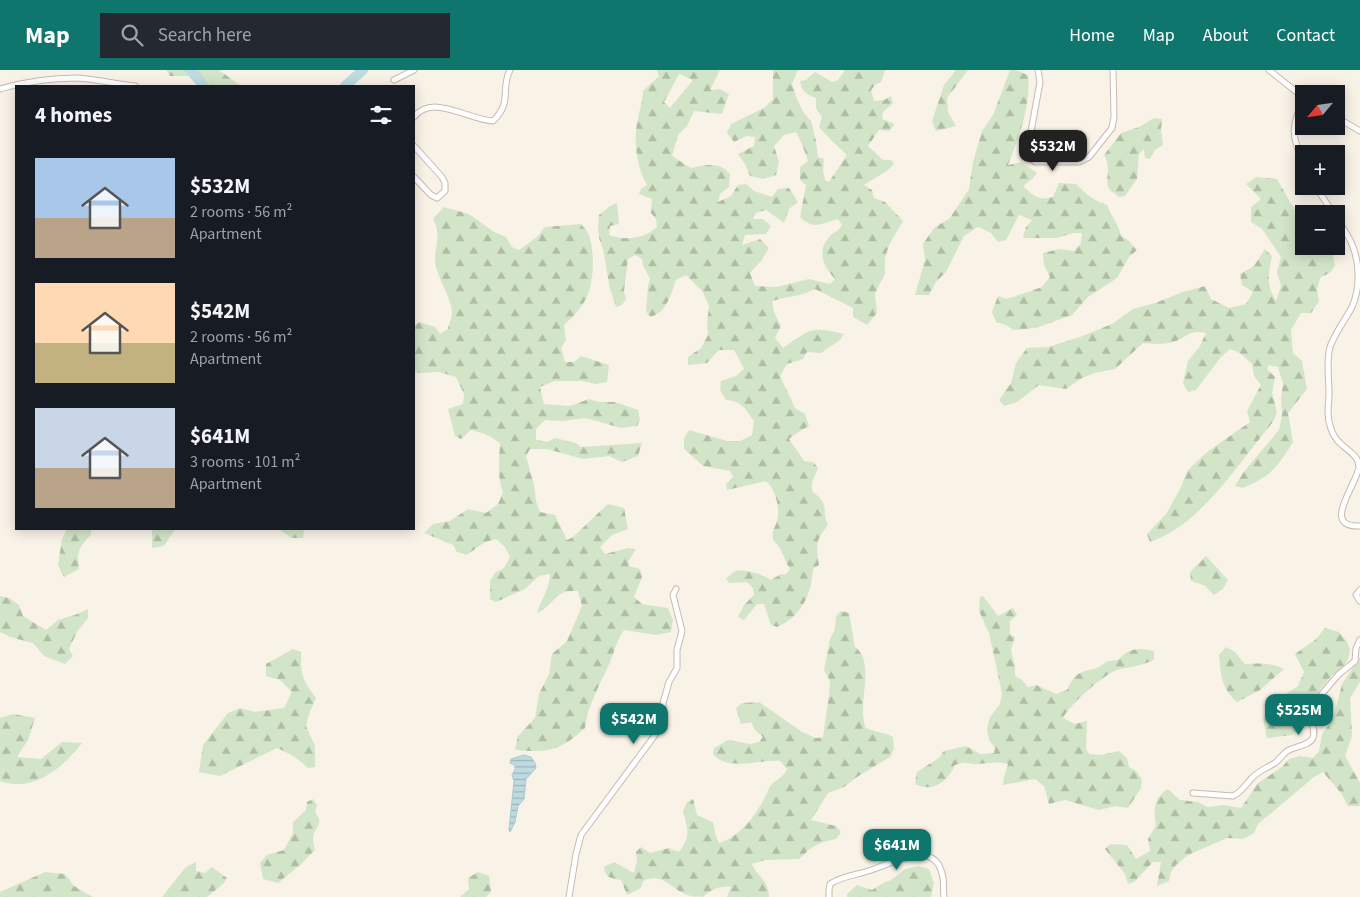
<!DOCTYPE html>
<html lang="en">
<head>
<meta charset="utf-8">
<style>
  :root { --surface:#171b24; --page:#242831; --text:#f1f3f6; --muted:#9ea1a6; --accent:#0f766e }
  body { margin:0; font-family:"Source Sans 3",sans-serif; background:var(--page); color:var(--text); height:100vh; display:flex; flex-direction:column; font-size:19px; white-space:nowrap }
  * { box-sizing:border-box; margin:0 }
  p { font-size:16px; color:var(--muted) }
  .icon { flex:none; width:28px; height:28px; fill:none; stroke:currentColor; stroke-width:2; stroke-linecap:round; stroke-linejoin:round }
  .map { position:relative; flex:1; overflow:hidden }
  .sheet { position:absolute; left:15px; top:15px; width:400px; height:445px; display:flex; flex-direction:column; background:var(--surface); border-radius:0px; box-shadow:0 2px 12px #0003 }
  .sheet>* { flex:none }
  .needle { width:32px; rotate:241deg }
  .fabs { position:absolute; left:1295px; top:15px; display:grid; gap:10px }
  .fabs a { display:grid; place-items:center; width:50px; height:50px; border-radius:0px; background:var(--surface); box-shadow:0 2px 12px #0003; font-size:25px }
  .price { position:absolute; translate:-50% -42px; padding:0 11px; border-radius:10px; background:var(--accent); color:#fff; font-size:16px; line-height:32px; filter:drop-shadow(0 1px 2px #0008) }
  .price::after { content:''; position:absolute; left:50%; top:30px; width:15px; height:11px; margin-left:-8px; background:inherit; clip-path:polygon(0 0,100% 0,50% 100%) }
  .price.on { background:#222; color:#fff }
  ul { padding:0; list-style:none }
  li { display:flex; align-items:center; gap:15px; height:125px; padding:0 20px }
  li span { display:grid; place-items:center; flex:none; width:140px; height:100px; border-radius:0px; color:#555 }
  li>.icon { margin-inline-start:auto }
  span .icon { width:60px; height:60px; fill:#fffc; stroke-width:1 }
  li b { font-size:21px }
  h2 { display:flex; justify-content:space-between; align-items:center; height:60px; padding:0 20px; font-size:21px }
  header { display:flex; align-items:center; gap:30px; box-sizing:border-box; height:70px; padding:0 25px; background:var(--accent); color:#fff }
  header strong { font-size:24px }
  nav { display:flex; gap:28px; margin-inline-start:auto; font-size:18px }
  .search { width:350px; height:45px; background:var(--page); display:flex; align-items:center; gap:12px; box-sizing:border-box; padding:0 18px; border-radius:0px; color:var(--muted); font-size:19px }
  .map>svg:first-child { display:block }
</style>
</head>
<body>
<header>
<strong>Map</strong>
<div class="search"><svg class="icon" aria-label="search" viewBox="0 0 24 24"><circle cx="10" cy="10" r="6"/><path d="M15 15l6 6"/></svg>Search here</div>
<nav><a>Home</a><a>Map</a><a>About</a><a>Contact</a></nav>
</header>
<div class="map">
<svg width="1360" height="827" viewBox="0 0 1360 827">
  <defs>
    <pattern id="forest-firs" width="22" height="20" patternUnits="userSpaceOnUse" patternTransform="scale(1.25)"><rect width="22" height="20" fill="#d3e5c8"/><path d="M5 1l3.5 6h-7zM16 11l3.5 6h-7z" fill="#afbda5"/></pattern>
    <pattern id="water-rules" width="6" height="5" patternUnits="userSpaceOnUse" patternTransform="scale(1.25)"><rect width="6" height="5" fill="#bedbe0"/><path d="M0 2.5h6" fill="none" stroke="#9fb5b8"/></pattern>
  </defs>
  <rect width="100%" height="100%" fill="#f9f2e7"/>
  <g fill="url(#forest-firs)" fill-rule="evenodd">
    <polygon points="166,0 219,0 241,16 210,16 201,6 170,6"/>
    <path d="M 657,0 L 720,0 L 710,20 L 720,19 L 729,24 L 722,44 L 694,41 L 687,56 L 678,65 L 672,86 L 691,98 C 707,95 719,91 730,104 L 729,117 L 720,124 L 718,132 L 731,126 L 738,115 L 746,114 L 754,121 L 772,127 L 778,119 L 789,118 L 798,132 L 789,139 L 784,153 L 766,140 L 756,143 L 753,149 L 763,149 L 771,156 L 766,164 L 745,165 L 742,175 L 760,169 L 769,178 L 761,191 L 750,203 L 755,216 L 776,217 L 809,209 L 830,214 L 835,209 C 823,196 816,181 830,166 C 835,161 839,161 842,155 L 838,149 C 822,153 814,161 800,147 L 806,115 L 800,110 L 800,97 L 808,91 L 802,74 L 796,62 L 784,65 L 774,76 L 779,92 L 776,105 L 763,109 L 750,106 L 745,94 L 738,84 L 754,76 L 755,67 L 747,66 L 734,72 L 727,63 L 731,54 L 764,38 L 773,29 L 773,0 L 798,0 L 792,14 L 797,29 L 804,43 L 811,51 L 816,71 L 818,87 L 824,89 L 823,101 L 825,110 L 829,112 L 847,85 L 831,70 L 819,57 L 822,46 L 816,38 L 816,28 C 806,24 802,22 800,11 L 806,10 L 815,2 L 832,12 L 838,10 L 845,0 L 885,0 L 881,12 L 875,15 L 871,20 L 874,31 L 884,30 L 891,26 L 893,33 L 883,42 L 882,49 L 895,54 L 889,61 L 879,60 L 868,76 L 883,90 L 891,90 L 894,94 L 888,100 L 864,115 L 872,120 L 874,128 L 885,132 L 903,151 L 889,175 L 885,188 L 885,203 L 875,224 L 877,243 L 867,255 L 853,247 L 853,238 L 815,219 C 800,227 788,226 772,231 L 774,242 L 781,256 L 775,268 L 783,278 C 812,259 808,256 844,264 L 840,270 L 821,283 L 807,282 L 803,289 L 787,294 L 780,306 L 795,338 L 805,344 L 809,356 L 800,361 L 789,369 L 804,391 L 813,392 L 818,398 L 812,413 L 812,421 C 832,437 820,438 828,455 C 815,471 816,476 819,495 L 813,499 C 811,525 802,546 777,557 L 771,555 L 764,534 L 757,534 L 744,550 L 738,547 L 744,535 L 754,525 L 753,518 L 747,512 L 729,513 L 726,508 C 729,506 733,502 736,501 C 746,499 764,505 771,510 L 781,504 L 785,505 L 790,499 C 783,488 783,479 773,470 C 772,457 774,461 777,451 C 781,440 775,418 766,411 L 727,420 L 726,414 L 733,407 L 730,401 L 703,396 L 684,379 L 684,368 L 689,360 L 727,371 L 740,371 L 752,365 L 754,351 C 745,339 742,331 726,330 L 720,320 L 721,311 L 736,306 L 744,299 L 734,280 L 719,280 L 707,293 L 688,295 L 688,287 L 701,278 L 708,265 L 707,254 L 709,236 L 703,222 L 686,205 L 676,210 C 671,224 667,243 650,247 L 646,241 L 648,216 L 650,209 L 643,195 L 642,189 L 635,185 L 628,189 L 624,221 L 626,229 L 622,235 L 616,237 L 610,219 L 603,179 L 599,168 L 598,155 L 599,145 L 610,136 L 617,133 L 619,154 L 610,156 L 609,165 C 627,171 643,169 657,157 L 656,149 L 651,143 L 652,129 L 639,124 L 641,119 L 647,115 C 636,96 633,69 638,48 C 640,38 643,31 643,21 L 659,6 ZM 679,4 L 693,10 L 670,38 L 664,32 Z"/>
    <polygon points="956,0 968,0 947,28 948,42 956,56 936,61 932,51 944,15"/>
    <path d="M 1010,0 L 1015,0 L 1028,5 C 1031,36 1019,67 1008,95 L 1021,92 L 1037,103 L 1032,109 L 1023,116 C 1034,126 1038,131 1053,127 L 1059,113 L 1076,114 C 1086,124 1094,131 1107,135 C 1111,146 1119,155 1121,166 L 1128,170 L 1137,180 L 1129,187 L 1117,208 L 1088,227 L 1072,245 L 1036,258 L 1013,260 L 1006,255 L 996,252 L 992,242 L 998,226 L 1007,229 L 1042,217 L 1050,207 L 1044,195 L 1043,183 L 1059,179 L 1074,181 L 1081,173 L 1082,163 L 1073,163 L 1057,168 L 1023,168 L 1026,157 L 1032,150 L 1019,145 L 1006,170 L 998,172 L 991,163 L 978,157 L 964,166 L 946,202 L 936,212 L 929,225 L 915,225 L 925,190 L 923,174 L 934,158 L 950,148 L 969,119 L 973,92 L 982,61 L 993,45 Z"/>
    <path d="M 1154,48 L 1162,49 L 1161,59 L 1163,75 L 1155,80 L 1150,89 L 1145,88 L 1144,79 L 1139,84 L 1137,109 L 1125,126 L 1119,127 C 1117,125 1112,122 1110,120 C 1103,111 1113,100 1104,85 L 1121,63 L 1139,57 Z"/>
    <path d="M 1256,107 L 1277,109 L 1290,132 L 1304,151 L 1304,176 L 1324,176 L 1332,180 L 1335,195 L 1331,202 L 1320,208 L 1317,220 L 1319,231 L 1311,243 L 1301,243 L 1291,260 L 1293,283 L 1302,291 L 1307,319 L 1288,343 L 1293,372 C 1276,399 1272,405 1243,418 L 1235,416 L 1243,403 L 1279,360 L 1282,345 L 1281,329 L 1283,314 L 1278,297 L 1269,295 L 1267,299 L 1275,307 L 1272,323 L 1277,342 L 1273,352 C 1244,386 1210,440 1171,462 C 1165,466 1157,469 1150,472 L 1147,464 L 1166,444 L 1180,419 L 1188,400 L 1207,382 L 1250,352 L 1247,341 L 1261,315 L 1254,306 L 1252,294 L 1240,283 L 1230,279 L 1221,287 L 1196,320 L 1188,322 L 1183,313 L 1188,291 L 1200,276 L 1206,263 C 1188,260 1191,265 1176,271 C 1165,275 1154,274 1143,273 L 1115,299 L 1094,303 L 1080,309 L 1066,319 L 1039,315 L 1017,332 L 1004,336 L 999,330 L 1011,313 L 1016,293 L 1027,278 L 1048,277 L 1080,267 L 1112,254 L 1133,239 L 1155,233 L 1183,222 L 1205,216 L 1211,229 L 1229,238 L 1246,234 L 1253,222 L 1242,215 L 1240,204 L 1254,196 L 1265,179 L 1272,186 C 1268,205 1266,214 1276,231 L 1281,216 L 1277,202 L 1281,187 L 1262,159 L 1251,152 L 1251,137 L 1261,129 L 1246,114 Z"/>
    <path d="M 444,137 L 469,144 L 494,162 L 506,167 L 512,177 L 519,180 L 537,167 L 545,157 L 581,154 C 583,157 587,160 588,163 C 595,178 594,210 588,224 C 583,237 574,246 564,255 L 566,270 L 561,278 L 565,292 L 574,292 L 581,286 L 609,295 L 607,312 L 596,314 L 582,311 L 555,311 L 540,317 L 544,334 L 570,336 L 589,329 L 599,332 L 615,332 L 638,340 L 640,350 L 637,356 L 621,358 L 586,348 L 562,351 L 545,350 L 536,359 L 536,370 L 547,372 L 555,368 L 576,373 L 581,377 L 642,373 L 638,386 L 622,392 L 609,386 L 583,389 L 547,379 L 530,379 L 526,386 L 534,415 L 536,431 L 540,442 L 555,445 L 567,470 L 573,467 L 608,434 L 624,438 L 628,459 L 612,465 L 600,477 L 605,484 L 628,478 L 636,479 L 628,492 L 629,496 L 640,499 L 642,507 L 634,527 L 642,534 L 668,538 L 673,550 L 671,562 L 656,565 L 624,560 C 616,572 615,580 610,592 C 601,613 587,636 585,658 C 560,681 548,683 515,680 L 518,666 L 535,648 L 539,624 L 549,604 L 552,584 L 567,571 L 582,536 L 578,521 C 554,519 556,534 537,543 C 541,529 550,519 550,504 L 539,506 L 525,519 L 496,532 L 490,529 L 490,511 L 495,503 L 504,498 L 510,487 L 504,476 L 496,469 C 479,473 480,477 466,485 L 457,482 L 453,475 L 424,463 L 433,454 L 450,451 L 468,439 L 486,443 L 498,434 L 503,423 C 497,405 499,391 500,373 L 488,365 L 471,360 L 461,369 L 455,366 L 448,339 L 463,334 L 464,324 L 456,307 L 439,302 L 418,303 L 414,301 L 414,256 L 420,252 L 435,257 L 440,264 L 448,259 C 449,253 453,246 452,240 C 449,222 435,206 435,187 C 436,172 441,164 433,149 Z"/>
    <path d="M 67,459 L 91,459 L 91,465 C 78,478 77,481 79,499 L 64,507 L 58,495 L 62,469 Z"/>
    <polygon points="152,459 175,459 164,476 152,478"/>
    <polygon points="279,459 304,459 303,468 291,468"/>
    <polygon points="1206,486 1228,510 1223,519 1214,525 1204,515 1191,511 1190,502"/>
    <polygon points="0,526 9,528 19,535 23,546 46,560 58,550 75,545 88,539 88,548 77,562 69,579 73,586 65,594 44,586 33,573 10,567 0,562"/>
    <path d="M 983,526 L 998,546 L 1013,538 L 1017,545 L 1010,551 L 1010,565 L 1015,567 L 1011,580 L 1015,596 L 1015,606 L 1022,610 L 1028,617 L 1036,615 L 1056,624 L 1067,620 C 1079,592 1091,607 1107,591 L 1118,590 C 1129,578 1138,577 1154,581 L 1154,590 C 1146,593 1139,596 1131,597 C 1127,598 1123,598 1119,599 C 1104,604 1070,634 1063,648 L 1075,654 L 1087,651 L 1086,679 L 1089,684 L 1101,685 L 1119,681 L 1127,688 L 1129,697 L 1135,700 L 1142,709 L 1141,718 L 1128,738 L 1115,736 L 1099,740 L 1065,730 L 1049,734 L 1044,716 L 1035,709 L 1003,715 L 1004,707 L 1008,694 C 998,691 990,693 979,694 C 969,695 968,690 955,695 C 947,712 933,723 915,714 L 917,702 L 939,688 L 944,681 L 966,676 L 980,684 L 994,683 L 995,678 L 989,670 L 987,659 L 990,647 L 1000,634 L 1002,623 L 989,563 L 979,541 L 980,527 Z"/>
    <path d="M 841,541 L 849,543 L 855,577 C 873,590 862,623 863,641 C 863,646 864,652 865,657 C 873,662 884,662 893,667 L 894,679 L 890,687 L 857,707 L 844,717 L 828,723 L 811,750 L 836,756 L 841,762 L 836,769 L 823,772 L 811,778 L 799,789 L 765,790 L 752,794 C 758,808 769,810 769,827 L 727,827 L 731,817 C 719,816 712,819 703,827 C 699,826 694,827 691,826 C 672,822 665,801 643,811 L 641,818 L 627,825 L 621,810 C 611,808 605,808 604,797 L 614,792 L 634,803 L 637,791 L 636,782 L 641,777 L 650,783 L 669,778 L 679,782 C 691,765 688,760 683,741 L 687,732 L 693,729 L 697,745 L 713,752 L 716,766 L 719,773 C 740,766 754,748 764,729 C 766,725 768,719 771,715 C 778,708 782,709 787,699 L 780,691 C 760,689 728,702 713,684 L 714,678 L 728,670 L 750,674 L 759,672 L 763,667 L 755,660 L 751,652 L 741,654 L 736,638 L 742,633 L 759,632 L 802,662 L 816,668 L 823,667 L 829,625 L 830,611 L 824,600 L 830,569 L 835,559 L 836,546 Z"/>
    <polygon points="1325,558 1339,562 1347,572 1350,580 1348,590 1341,599 1332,605 1313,629 1298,638 1298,651 1301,657 1292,665 1267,668 1263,649 1278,629 1298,616 1304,602 1295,584 1315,570"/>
    <path d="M 1226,577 L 1235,582 L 1245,594 C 1258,593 1274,593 1284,599 L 1260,620 L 1237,632 C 1221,618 1221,605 1219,585 Z"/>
    <path d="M 293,579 L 301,582 C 301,606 302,609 316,628 L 309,644 L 306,656 L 315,676 L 315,697 L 308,698 C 299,689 289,683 277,678 L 220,706 L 199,702 L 203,675 L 228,643 L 241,638 L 254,642 L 284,638 L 292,622 L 280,610 L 266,606 L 266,594 Z"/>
    <path d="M 1360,587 L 1360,612 L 1350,628 L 1352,666 L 1345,686 L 1360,713 L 1360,736 L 1348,736 L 1341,723 L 1323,702 L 1314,707 L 1258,754 L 1254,763 L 1243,769 L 1227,768 L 1188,785 L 1176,795 L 1171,802 L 1169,811 L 1157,816 L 1161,792 L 1153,792 L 1134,812 L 1128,814 L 1125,804 L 1105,779 L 1110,774 L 1127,775 L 1136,789 L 1150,781 L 1148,769 L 1156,755 C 1153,740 1154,727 1168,719 L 1180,730 L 1198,732 L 1207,737 L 1223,735 L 1241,738 L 1258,713 L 1282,697 L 1289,689 L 1300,686 L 1313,688 L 1319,681 L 1322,664 L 1333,649 L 1342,614 Z"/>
    <path d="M 13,644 L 35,648 L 28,670 L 17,687 L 41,689 L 62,672 L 82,673 C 63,698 33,723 0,711 L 0,648 Z"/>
    <path d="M 313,729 L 317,735 L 315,742 C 325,756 315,755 313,768 C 313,771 314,776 315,780 L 300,795 L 278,813 L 263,809 L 260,793 L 267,785 L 284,780 L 293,763 L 293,752 L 306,740 L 307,732 Z"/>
    <polygon points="196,792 196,801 205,803 212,797 227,808 223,814 207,827 162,827 185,798"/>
    <polygon points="919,796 929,799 934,813 931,827 847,827 847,824 857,815 872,820 883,813 891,810 905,799"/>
    <polygon points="45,802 65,804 74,816 93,827 0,827 0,822"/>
    <polygon points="478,802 489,806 491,822 486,827 460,827 469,819 468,808"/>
  </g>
  <polygon fill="url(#water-rules)" stroke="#a6cad0" points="524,685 531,687 535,693 536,698 526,709 524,729 518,736 515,752 510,762 509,760 514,711 512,705 515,699 515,695 510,693 511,689"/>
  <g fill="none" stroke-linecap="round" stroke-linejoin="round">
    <g stroke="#bedbe0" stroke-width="10">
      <polyline points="190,0 204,16"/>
      <polyline points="345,16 363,0"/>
    </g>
    <defs>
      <g id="minor">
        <polyline points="1038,0 1040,12 1028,78 1029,86 1035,92 1079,92 1089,87 1112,58 1114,47 1113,0"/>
        <polyline points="1269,0 1304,28"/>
        <polyline points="394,10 414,0"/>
        <path d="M 0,19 C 24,12 51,8 77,8 C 96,9 116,14 135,16"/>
        <path d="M 1304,28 C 1290,59 1292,65 1304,96"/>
        <path d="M 414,47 C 433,23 468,50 493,51 C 513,32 500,19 510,0"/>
        <polyline points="1336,47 1360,61"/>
        <polyline points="414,76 442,107 445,113 445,121 437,128 431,125 414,107"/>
        <polyline points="1315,116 1334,144"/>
        <path d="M 1336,147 C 1342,157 1350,167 1353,177 C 1360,195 1360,219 1352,237 C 1345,250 1335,263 1330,277 C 1326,292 1329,308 1329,323 C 1329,329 1328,336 1328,342 C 1328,353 1332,366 1340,373 C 1347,380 1358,385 1359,396 C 1359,412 1319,458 1360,456"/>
        <polyline points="1360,520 1356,525 1360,531"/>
        <path d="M 1193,723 L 1233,726 C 1242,722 1245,715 1252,708 C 1258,701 1267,698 1275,693 C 1279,690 1282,685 1286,682 C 1293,676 1308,677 1313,668 C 1317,658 1307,647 1310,638 L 1338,605 L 1355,591 L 1356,578 L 1360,570"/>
        <polyline points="569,827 576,784 581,765 661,657 663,651 663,633 669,612 677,598 677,580 682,561 673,525 676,519"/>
        <path d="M 829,827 L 829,820 L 830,814 C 844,805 859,805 874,799 C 897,791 937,768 943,808 C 944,814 943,821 944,827"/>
      </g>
    </defs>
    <use href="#minor" stroke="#c9baaf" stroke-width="7"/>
    <use href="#minor" stroke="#fff" stroke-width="5"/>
  </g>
</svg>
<div class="fabs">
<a><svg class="needle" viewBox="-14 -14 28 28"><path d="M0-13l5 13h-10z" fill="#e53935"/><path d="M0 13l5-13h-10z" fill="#9ea1a6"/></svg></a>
<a>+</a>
<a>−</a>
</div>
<b class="price on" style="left:1053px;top:102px">$532M</b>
<b class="price" style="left:1299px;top:666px">$525M</b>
<b class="price" style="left:634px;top:675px">$542M</b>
<b class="price" style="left:897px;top:801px">$641M</b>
<section class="sheet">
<h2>4 homes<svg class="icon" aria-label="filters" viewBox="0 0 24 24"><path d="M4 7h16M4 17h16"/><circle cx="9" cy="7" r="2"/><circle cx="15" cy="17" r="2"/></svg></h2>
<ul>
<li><span style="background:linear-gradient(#a9c7e8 60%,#b9a48a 0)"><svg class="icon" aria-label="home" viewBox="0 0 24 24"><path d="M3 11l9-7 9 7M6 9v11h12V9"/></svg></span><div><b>$532M</b><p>2 rooms · 56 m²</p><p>Apartment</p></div></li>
<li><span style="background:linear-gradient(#ffd9b3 60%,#c2b280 0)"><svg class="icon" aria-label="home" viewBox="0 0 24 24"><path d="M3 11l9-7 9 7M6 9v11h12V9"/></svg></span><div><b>$542M</b><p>2 rooms · 56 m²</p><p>Apartment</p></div></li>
<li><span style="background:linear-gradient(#c9d6e8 60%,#b9a48a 0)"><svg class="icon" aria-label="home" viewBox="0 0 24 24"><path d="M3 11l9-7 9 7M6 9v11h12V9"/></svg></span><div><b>$641M</b><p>3 rooms · 101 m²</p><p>Apartment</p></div></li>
</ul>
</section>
</div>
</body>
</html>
